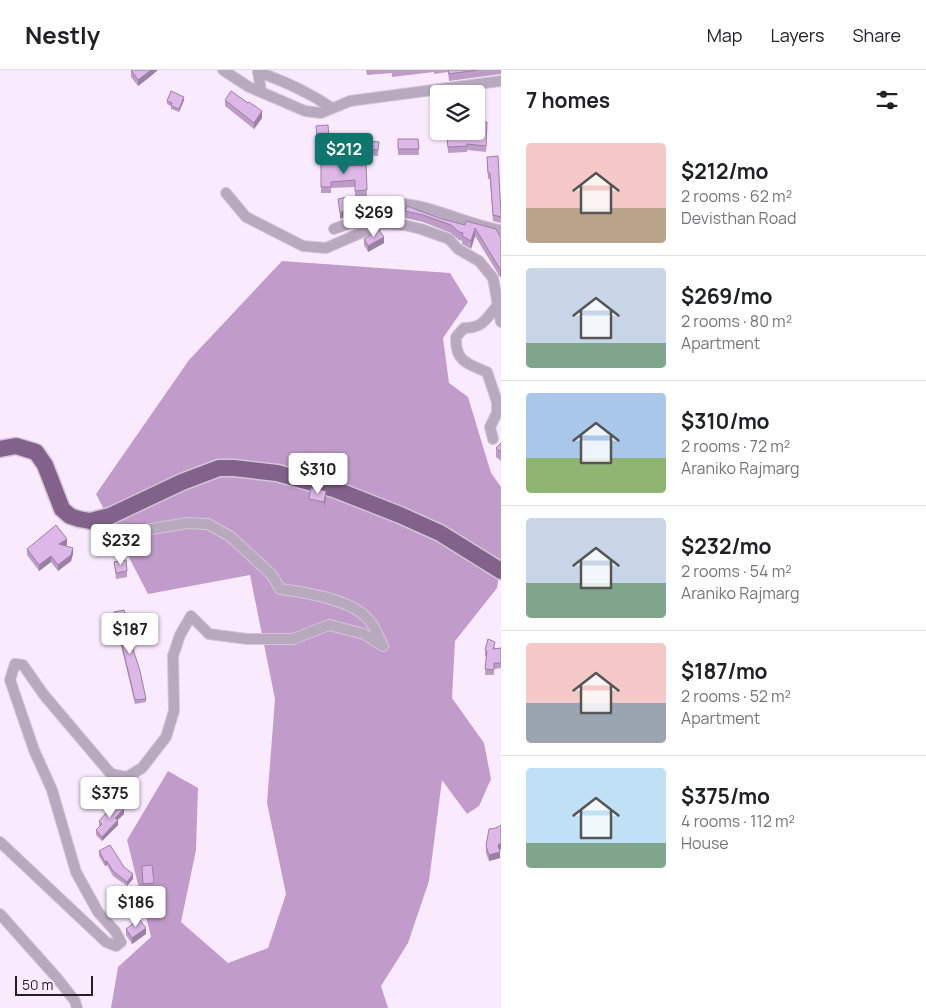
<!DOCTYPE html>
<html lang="en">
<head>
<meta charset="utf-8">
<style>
  :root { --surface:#fff; --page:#f6f6f6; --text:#202124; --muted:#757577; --line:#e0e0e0; --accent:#0f766e }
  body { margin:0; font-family:Manrope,sans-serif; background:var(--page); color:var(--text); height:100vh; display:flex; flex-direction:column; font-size:19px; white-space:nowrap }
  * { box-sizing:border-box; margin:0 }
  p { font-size:16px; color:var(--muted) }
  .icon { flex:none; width:28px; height:28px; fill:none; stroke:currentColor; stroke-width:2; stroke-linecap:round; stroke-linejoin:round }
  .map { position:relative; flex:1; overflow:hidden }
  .side { display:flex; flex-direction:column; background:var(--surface); width:425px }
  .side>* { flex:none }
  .buttons { position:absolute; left:430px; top:15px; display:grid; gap:10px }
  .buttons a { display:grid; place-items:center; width:55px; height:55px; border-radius:5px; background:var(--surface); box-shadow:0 1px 4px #0004; font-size:25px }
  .scale { position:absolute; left:15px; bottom:12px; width:78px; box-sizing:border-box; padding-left:5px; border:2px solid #241e25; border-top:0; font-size:14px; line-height:18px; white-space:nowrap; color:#241e25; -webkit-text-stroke:4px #faeafe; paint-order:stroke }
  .price { position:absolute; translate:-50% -42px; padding:0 11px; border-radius:5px; background:#fff; color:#222; font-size:16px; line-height:32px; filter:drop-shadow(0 1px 2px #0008) }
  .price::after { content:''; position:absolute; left:50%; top:30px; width:15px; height:11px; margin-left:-8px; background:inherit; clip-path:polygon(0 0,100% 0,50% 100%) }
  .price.current { background:var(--accent); color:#fff }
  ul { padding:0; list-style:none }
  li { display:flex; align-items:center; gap:15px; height:125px; padding:0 25px }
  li+li { border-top:1px solid var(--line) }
  li span { display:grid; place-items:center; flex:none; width:140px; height:100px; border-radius:5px; color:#555 }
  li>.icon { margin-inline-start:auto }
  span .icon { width:60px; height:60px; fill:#fffc; stroke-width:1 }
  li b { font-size:21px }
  h2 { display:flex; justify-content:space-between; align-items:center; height:60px; padding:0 25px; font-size:21px }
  header { display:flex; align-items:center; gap:30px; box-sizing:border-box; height:70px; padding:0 25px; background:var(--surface); border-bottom:1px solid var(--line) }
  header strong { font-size:24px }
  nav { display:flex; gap:28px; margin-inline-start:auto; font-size:18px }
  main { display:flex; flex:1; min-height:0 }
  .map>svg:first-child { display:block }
</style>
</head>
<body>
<header>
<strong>Nestly</strong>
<nav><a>Map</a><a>Layers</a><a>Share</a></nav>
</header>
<main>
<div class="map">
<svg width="501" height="938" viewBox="0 0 501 938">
  <rect width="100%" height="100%" fill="#faeafe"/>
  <polygon fill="#c19ccb" points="282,191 450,203 468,232 443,268 449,313 468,327 491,403 501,417 501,493 497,518 455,571 452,628 484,673 491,709 479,736 467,744 442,710 429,811 408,873 381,916 388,938 111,938 118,897 151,867 127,770 168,701 198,718 196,780 181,852 228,893 268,878 286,824 267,733 275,629 250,505 148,524 96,424 189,290"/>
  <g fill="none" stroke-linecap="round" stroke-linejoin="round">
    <defs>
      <g id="minor">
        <polyline points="223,0 249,17 261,22"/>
        <polyline points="258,0 261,22 305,41 321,43 350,31 501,11"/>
        <path d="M 258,2 C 285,11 308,22 332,38"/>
        <polyline points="226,123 246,147 303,176 326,178 381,154 404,155 421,159 449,169 458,179 479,191 493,208 501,252"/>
        <path d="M 334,159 C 339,157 346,155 351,152 C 359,146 365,140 374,137 C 412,123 463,155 501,160"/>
        <path d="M 493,369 L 490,357 L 497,343 L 497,332 L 487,302 C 467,294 455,291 456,267 L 464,258 C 484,258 486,248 498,235"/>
        <path d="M 0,772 L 106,872 L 116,876 L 121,872 L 115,861 L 98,842 L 76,802 L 52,720 L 34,680 L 10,610 L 15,594 L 23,595 L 44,625 L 111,704 L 127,707 L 142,698 L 166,667 L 174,641 L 173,586 L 180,565 L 191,546 L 209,564 L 247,569 L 293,569 L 329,555 L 364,564 L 383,576 C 379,568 375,556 368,549 C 352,530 304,522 280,519 L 272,505 L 231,467 L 208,454 L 188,453 L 133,462 L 107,460 L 90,451"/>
        <polyline points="0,844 57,908 75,931 77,938"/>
      </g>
      <polyline id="trunk" points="0,379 16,376 36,382 45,395 62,439 70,446 79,449 90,451 110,446 182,412 219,398 234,398 277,403 334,419 400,445 440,463 501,501"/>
    </defs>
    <use href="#minor" stroke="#d3c5d7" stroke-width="12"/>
    <use href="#trunk" stroke="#d3c5d7" stroke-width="19"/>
    <use href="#minor" stroke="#b9a9be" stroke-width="10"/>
    <use href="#trunk" stroke="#82628a" stroke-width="16"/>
  </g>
  <g fill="#bd9dc7">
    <polygon points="131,0 151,6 138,16 131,7"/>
    <polygon points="366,0 501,0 501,4 449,11 448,2 434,4 434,2 392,7 392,3 367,5"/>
    <polygon points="184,30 179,42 171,39 171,36 167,34 167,31"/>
    <polygon points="225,30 262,48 254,59 225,36"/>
    <polygon points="487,52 486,82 467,80 467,82 448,83 447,68 470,66"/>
    <polygon points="316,56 329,68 379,72 378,86 334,83 334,82 318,83"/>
    <polygon points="398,69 418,69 419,85 398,85"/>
    <polygon points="487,87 501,145 501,153 493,151 490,109 488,109"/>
    <polygon points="321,93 342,96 366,95 367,126 355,127 355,117 331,118 331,123 321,123"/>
    <polygon points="386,135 401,144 392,148 379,148 353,159"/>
    <polygon points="405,141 465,155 501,168 501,206 500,207 475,166 471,179 462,174 462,171 459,170 451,163 423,152 405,148"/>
    <polygon points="364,169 384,173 368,182 364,175"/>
    <polygon points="501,373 501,391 496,387 496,378"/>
    <polygon points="326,428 324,438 309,435 309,429"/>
    <polygon points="67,475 65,476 73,484 71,491 58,501 51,492 39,501 27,485 27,479"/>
    <polygon points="114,492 127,501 127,507 116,509"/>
    <polygon points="114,542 135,578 133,579 146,629 146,632 135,634 114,546"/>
    <polygon points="495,577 495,579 501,578 501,598 494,599 494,605 485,605 486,586 485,586 485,580"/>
    <polygon points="124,744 118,750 118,755 102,771 96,765 96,760 99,757 99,751"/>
    <polygon points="486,776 501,779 499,780 500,788 489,791 486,783"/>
    <polygon points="99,781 124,797 133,809 127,816 113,806 107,795 105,796 99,786"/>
    <polygon points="142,796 154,813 154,819 143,820"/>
    <polygon points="126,859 146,864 132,874 126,865"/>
  </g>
  <g fill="#9a80a2">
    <polygon points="151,0 158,0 151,6 138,16 138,10"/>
    <polygon points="184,27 184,30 179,42 179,39"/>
    <polygon points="262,41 262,48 254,59 254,53"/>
    <polygon points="349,138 349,145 340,149 340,143"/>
    <polygon points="401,138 401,144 392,148 392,141"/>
    <polygon points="379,141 379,148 353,159 353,152"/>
    <polygon points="475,158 475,166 471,179 471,171"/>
    <polygon points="384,167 384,173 368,182 368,176"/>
    <polygon points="500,199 501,199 501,206 500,207"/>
    <polygon points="326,421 326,428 324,438 324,432"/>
    <polygon points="67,469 67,475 59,480 59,474"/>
    <polygon points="73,478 73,484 71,491 58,501 58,495"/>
    <polygon points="51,486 51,492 39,501 39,495"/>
    <polygon points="124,739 124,744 115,752 115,748"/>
    <polygon points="118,750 118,755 102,771 102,767"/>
    <polygon points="501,773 501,779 498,781 498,775"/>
    <polygon points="500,782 500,788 489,791 489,785"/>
    <polygon points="107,791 107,795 105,796 105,792"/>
    <polygon points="133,804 133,809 127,816 127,812"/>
    <polygon points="146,858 146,864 132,874 132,868"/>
  </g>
  <g fill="#dcb7e7" stroke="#9a80a2">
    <polygon points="131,0 151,0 138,10"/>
    <polygon points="448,0 477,0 449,4"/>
    <polygon points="171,21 184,27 179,39 171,36 172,33 167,31"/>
    <polygon points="231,21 248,33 249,32 262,41 254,53 225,30"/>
    <polygon points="476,52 487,52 486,76 467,74 467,76 448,77 447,68 470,66 470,61 476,61"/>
    <polygon points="328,55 329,68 379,72 378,80 334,77 334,76 318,77 316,56"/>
    <polygon points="398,69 418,69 419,79 398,79"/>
    <polygon points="498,86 501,145 501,147 493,145 490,103 488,103 487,87"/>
    <polygon points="342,92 342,96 366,95 367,120 355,121 355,110 331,112 331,117 321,117 321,93"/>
    <polygon points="348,127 349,138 340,143 338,129"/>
    <polygon points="386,135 401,138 392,141 379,141 353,152 376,137"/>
    <polygon points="407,136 439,148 465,155 466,151 496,159 501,168 501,199 500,199 475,158 471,171 462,166 463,163 459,162 451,155 423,145 405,141"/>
    <polygon points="379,160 384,167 368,176 364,169"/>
    <polygon points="501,373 501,382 496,378"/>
    <polygon points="311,418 326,421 324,432 309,429"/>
    <polygon points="56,455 67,469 59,474 73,478 71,485 58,495 51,486 39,495 27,479"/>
    <polygon points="126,490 127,501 116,503 114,492"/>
    <polygon points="124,540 135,575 132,576 140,601 146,629 135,630 114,542"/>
    <polygon points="488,569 495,572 493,579 501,578 501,593 494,593 494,600 485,599 487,581 485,580"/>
    <polygon points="117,731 124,739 115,748 118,750 102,767 96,760 102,754 99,751"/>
    <polygon points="501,755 501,773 498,775 500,782 489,785 486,776 489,759 496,758"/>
    <polygon points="110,775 124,797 133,804 127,812 113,801 107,791 105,792 99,781"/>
    <polygon points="152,795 154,813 143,814 142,796"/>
    <polygon points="139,849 146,858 132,868 126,859"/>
  </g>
</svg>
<div class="buttons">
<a><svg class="icon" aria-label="layers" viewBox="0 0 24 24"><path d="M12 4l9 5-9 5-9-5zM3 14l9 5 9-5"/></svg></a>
</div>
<div class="scale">50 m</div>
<b class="price current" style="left:344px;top:105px">$212</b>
<b class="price" style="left:374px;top:168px">$269</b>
<b class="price" style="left:318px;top:425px">$310</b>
<b class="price" style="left:121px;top:496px">$232</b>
<b class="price" style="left:130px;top:585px">$187</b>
<b class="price" style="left:110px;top:749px">$375</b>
<b class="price" style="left:136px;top:858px">$186</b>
</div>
<section class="side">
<h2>7 homes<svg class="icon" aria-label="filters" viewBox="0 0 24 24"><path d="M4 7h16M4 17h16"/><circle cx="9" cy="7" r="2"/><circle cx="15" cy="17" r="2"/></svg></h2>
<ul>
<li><span style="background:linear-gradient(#f6c9c9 65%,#b9a48a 0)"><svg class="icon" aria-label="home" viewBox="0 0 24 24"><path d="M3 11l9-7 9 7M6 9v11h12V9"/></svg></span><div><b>$212/mo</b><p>2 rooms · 62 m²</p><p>Devisthan Road</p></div></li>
<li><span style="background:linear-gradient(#c9d6e8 75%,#7fa58c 0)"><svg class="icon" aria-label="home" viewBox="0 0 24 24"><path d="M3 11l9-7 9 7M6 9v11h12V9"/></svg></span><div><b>$269/mo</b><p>2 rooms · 80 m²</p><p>Apartment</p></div></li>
<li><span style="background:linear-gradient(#a9c7e8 65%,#8fb573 0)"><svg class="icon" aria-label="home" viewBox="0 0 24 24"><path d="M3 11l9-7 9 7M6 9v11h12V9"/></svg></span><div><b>$310/mo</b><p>2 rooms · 72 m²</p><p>Araniko Rajmarg</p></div></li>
<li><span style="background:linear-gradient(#c9d6e8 65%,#7fa58c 0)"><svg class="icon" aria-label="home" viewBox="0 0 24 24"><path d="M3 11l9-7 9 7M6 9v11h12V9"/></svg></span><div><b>$232/mo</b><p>2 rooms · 54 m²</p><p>Araniko Rajmarg</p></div></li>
<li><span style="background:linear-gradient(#f6c9c9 60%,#9aa5b1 0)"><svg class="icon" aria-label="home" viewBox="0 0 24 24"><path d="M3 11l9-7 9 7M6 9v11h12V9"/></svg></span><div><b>$187/mo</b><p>2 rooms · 52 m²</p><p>Apartment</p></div></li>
<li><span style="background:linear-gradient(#bfe0f5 75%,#7fa58c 0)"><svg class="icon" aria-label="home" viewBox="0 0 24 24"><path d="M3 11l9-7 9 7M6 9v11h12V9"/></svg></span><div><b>$375/mo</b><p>4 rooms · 112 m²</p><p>House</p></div></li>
</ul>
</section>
</main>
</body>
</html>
